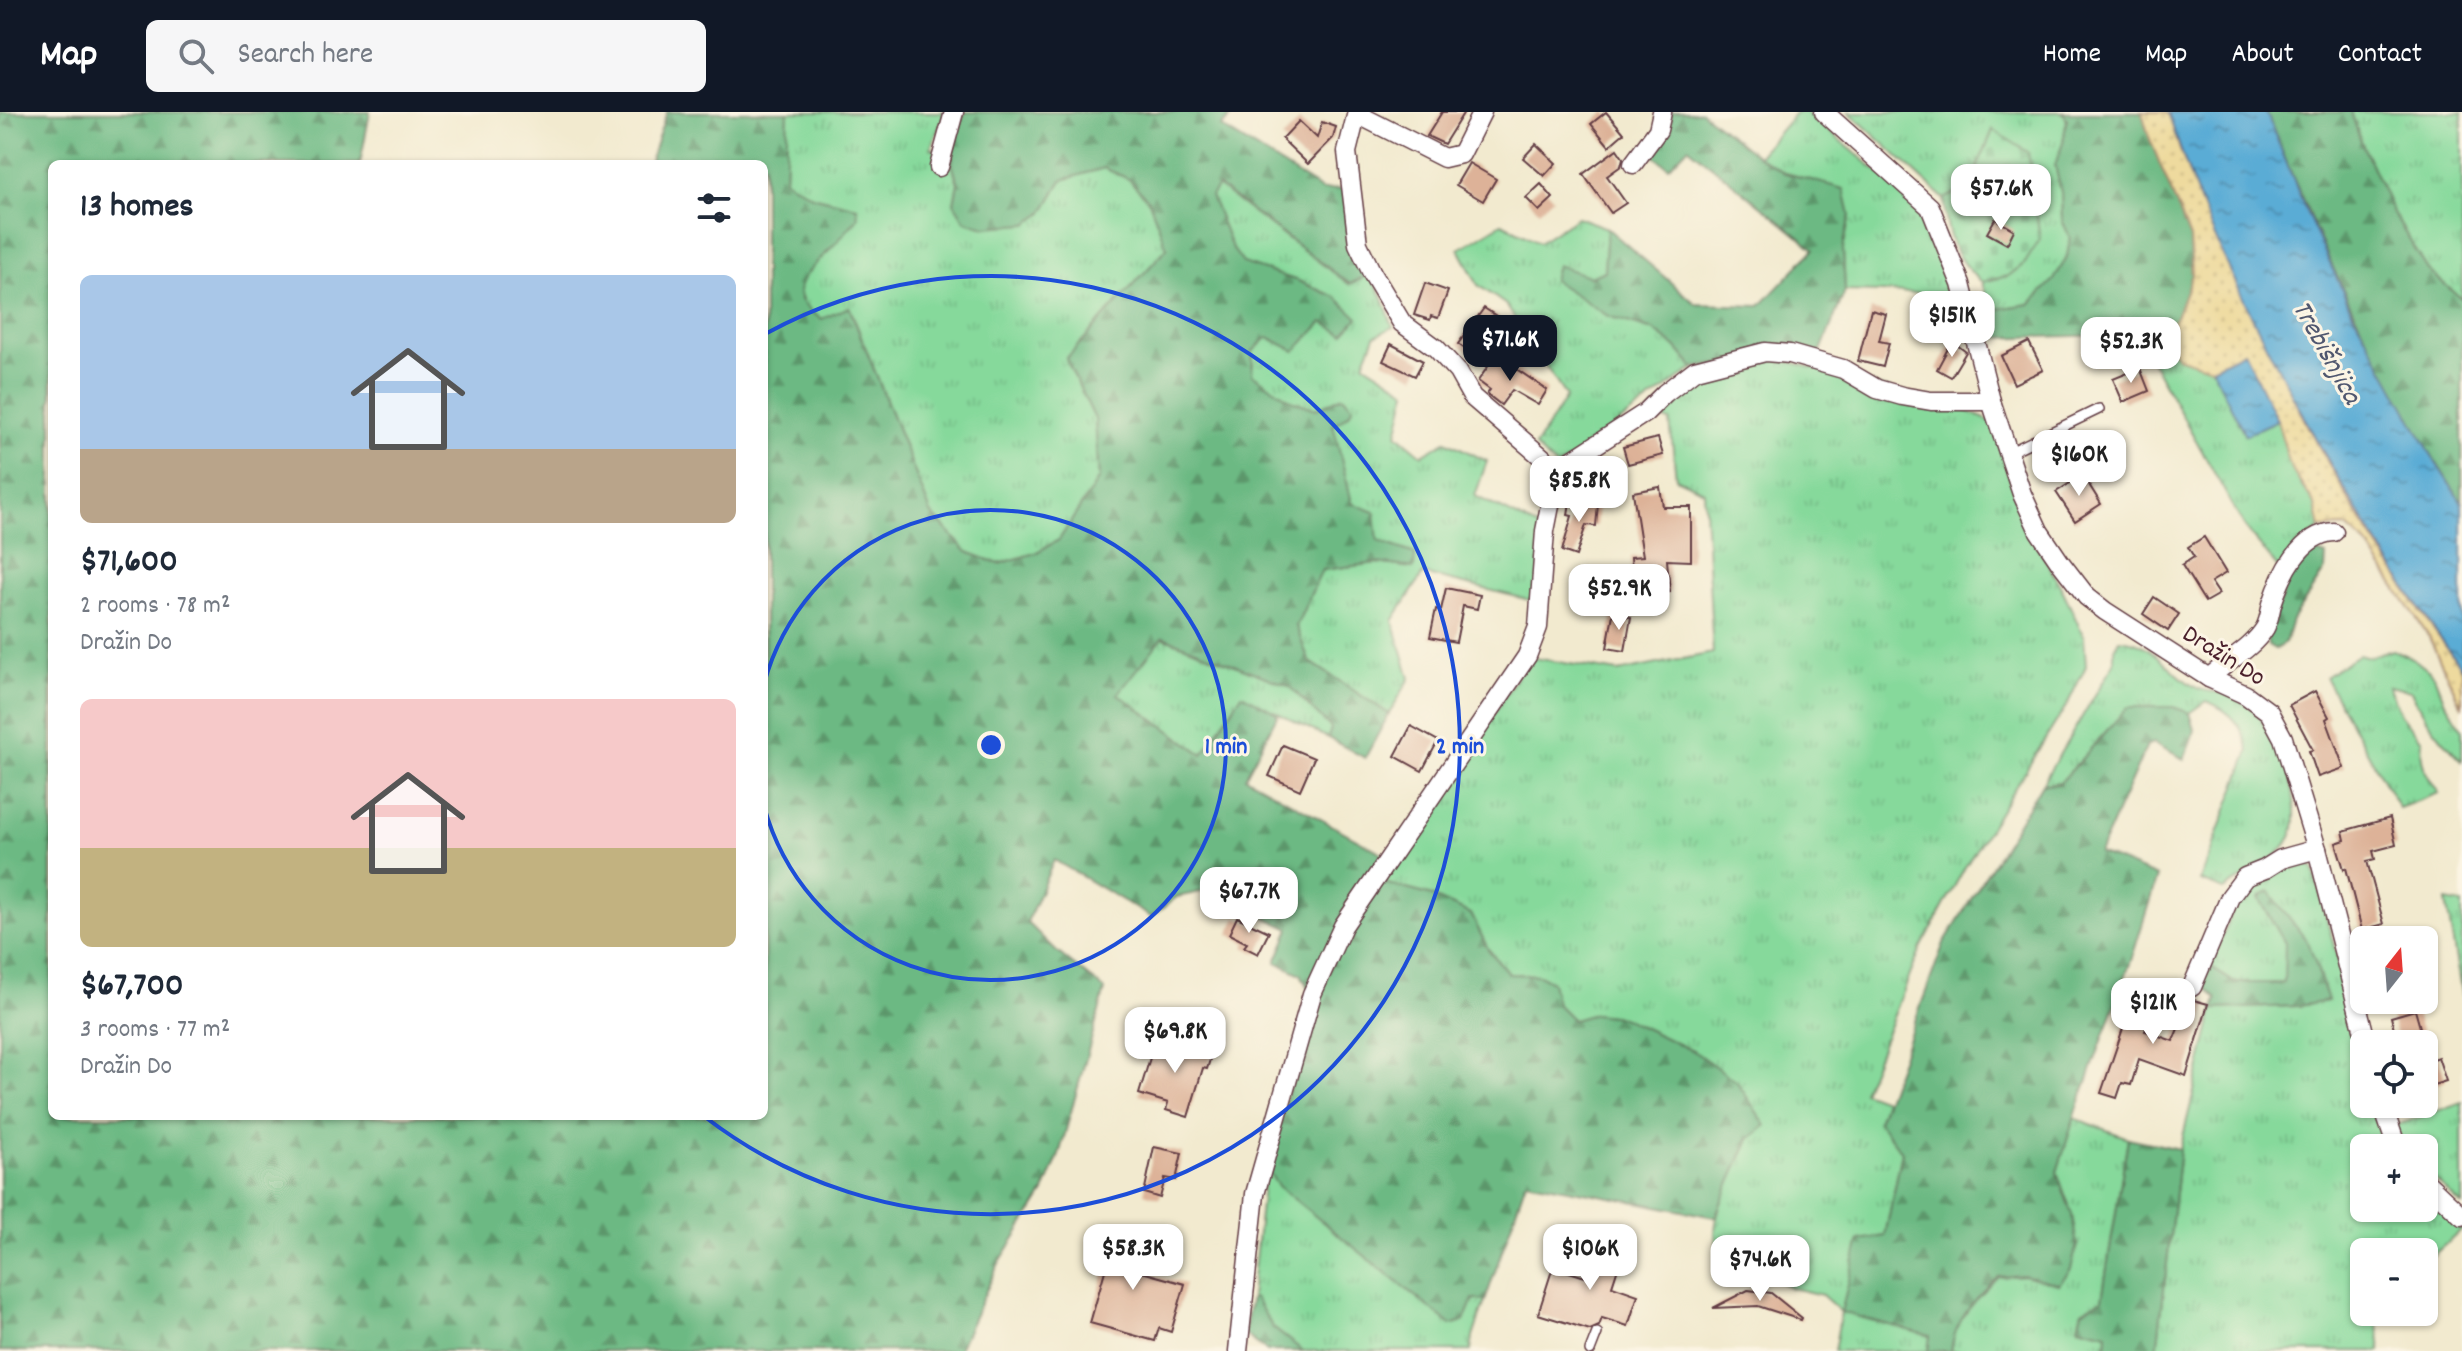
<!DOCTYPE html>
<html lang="en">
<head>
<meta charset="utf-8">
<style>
  :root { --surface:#fff; --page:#f6f6f7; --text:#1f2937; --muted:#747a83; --accent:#111827 }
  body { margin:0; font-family:Dekko,sans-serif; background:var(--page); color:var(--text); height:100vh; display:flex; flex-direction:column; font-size:30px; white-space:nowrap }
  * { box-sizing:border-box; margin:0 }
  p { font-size:26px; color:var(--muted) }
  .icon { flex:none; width:44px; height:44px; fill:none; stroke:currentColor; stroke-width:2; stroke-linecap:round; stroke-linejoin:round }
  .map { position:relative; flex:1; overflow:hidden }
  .side { position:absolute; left:48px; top:48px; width:720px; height:960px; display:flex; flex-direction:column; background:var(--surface); border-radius:12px; box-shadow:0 2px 6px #0004 }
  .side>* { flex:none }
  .needle { width:52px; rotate:17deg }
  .tools { position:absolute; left:2350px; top:814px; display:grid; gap:16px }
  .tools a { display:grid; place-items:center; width:88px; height:88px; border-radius:12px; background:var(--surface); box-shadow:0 2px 6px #0004; font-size:40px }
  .price { position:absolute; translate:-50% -68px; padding:0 18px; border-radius:16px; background:#fff; color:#222; font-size:26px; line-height:52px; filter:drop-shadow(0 2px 4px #0008) }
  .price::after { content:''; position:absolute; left:50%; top:48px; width:24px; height:18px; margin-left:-12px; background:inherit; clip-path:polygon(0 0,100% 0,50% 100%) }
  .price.selected { background:var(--accent); color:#fff }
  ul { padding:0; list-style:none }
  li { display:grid; align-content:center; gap:16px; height:424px; padding:0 32px }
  li span { display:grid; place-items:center; height:248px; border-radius:12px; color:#555 }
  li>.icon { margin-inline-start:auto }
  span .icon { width:144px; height:144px; fill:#fffc; stroke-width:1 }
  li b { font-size:34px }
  h2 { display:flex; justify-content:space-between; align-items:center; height:96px; padding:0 32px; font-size:34px }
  header { display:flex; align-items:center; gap:48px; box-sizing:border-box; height:112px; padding:0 40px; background:var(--accent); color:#fff }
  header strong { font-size:38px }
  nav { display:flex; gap:44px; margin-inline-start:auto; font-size:28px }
  .search { width:560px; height:72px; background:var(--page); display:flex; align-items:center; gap:20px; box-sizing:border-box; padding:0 28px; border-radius:12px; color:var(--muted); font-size:30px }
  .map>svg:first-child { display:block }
</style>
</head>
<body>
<header>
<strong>Map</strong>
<div class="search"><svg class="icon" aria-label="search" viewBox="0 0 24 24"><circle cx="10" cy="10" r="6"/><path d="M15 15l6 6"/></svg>Search here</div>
<nav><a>Home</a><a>Map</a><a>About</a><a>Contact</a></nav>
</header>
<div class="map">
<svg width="2462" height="1239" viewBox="0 0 2462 1239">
  <defs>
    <pattern id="grass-tufts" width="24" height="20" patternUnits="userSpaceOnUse" patternTransform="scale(2)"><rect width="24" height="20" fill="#86d99b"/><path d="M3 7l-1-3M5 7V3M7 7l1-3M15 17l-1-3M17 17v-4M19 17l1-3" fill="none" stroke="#75ba86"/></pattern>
    <pattern id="forest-firs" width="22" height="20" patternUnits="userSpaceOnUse" patternTransform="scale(2)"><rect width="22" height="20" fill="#6cb983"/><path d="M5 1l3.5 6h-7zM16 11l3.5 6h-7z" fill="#5b966b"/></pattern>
    <pattern id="sand-dots" width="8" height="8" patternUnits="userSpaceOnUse" patternTransform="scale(2)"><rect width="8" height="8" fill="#eeda9e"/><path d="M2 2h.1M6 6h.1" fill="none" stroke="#cebb88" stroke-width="1.8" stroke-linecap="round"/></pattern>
    <pattern id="cemetery-stones" width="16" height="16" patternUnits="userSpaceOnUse" patternTransform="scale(2)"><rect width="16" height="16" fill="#86d99b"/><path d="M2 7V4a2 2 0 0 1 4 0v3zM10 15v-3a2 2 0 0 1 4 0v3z" fill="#75ba86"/></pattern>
    <pattern id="water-ripples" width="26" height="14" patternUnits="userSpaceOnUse" patternTransform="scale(2)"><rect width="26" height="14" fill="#5aacd5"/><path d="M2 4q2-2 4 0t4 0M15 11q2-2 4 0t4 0" fill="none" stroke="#4c8bad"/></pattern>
  </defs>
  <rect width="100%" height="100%" fill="#fcf5e5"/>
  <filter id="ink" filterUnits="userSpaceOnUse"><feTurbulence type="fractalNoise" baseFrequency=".0125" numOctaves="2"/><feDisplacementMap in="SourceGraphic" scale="16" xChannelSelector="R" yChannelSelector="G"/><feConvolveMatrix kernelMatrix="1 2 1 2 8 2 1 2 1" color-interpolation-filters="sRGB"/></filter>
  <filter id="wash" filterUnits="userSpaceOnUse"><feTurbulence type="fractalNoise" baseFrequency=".006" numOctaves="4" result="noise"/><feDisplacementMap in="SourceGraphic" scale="32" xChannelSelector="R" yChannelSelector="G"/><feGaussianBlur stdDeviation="1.8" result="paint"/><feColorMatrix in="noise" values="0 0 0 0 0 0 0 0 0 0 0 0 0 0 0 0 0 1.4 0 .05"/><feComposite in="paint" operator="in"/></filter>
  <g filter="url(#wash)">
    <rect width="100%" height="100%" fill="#f2eacf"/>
    <g fill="url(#grass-tufts)" stroke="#687c63" stroke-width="2">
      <polygon points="788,0 945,0 931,36 953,42 952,52 958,71 954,91 1042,102 1062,68 1104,56 1129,67 1149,89 1167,136 1066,247 1095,307 1099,366 1059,428 1035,441 999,452 967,440 931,401 850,196 822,207 806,198 799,179 805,161 829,139 857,95 812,84 785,68"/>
      <polygon points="1796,0 1806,0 1901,79 1925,104 1954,182 1845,179 1843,137 1850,103 1844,78 1785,61 1758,44"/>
      <polygon points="1849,0 2062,0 2067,5 2063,31 2055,53 2061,80 2062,108 2070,126 2067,145 2054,168 2030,192 1990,198 1982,170 2008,164 2025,151 1993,18 1969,76 1944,87"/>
      <polygon points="2351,0 2462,0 2462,187 2428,158 2394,103 2360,27"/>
      <polygon points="1217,74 1349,172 1370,162 1382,184 1393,215 1375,224 1364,251 1407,279 1397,322 1422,343 1446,329 1487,349 1475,384 1543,418 1538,490 1423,462 1393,509 1410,566 1389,602 1309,549 1296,514 1322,458 1377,451 1413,456 1415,442 1378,429 1352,392 1333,313 1348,303 1353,296 1343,284 1316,297 1293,289 1252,263 1253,239 1268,225 1323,210 1357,206 1336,185 1298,169 1243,151 1232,136 1211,84"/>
      <polygon points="1577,105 1607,116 1604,159 1591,165 1557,154 1608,204 1653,218 1676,235 1694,256 1557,356 1535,335 1566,285 1506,193 1478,173 1459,137 1502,111 1539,130"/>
      <polygon points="2136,221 2164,222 2177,245 2212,256 2245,323 2277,308 2300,372 2315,393 2320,416 2278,456 2244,414"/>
      <path d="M 1766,243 L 1965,298 L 1992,310 L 2022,405 L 2064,481 L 2084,525 L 2086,554 L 2068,591 L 1965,755 L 1921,836 L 1863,980 L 1885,988 L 1878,1009 L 1902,1040 L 1885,1124 L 1931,1224 L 1928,1239 L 1834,1239 L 1841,1200 L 1822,1183 L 1792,1176 L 1719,1139 C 1704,1109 1737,1056 1749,1027 L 1695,940 L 1621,905 L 1594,902 L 1573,908 L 1557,892 L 1539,863 L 1509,862 L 1488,837 L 1471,802 L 1429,783 L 1380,770 L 1443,680 L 1450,678 L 1456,670 L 1465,648 L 1529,545 L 1618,560 L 1713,541 L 1704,379 L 1676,366 L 1670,309 L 1648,301 L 1696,259 Z"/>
      <polygon points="1162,525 1289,574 1332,616 1328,626 1242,583 1203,642 1117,582"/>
      <path d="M 2119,527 C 2155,529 2167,559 2195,575 C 2207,582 2224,578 2237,585 C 2253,594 2269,613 2278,630 C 2288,651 2302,703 2291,725 C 2279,749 2245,764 2224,778 L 2200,769 L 2249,639 C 2242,612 2232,600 2207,589 L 2190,601 L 2173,595 L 2128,595 L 2060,671 L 2042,672 L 2114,551 L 2114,536 Z"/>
      <path d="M 2393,538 L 2414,547 L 2434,563 L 2444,588 L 2462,616 L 2462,648 C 2441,627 2424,607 2411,579 L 2388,574 L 2401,603 L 2422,628 C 2419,651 2426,663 2439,681 L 2399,696 L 2325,565 L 2359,542 L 2369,545 Z"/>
      <path d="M 2299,749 L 2313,755 L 2364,946 L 2364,992 L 2378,992 L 2391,1036 L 2364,1036 L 2364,1096 L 2424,1096 L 2424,1079 L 2462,1118 L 2424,1151 L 2424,1140 L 2364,1140 L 2364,1200 L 2385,1200 L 2378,1212 L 2381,1239 L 2157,1239 L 2180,1037 L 2214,897 L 2299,894 L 2327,889 L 2259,786 L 2285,831 L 2285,871 L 2235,871 L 2210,855 L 2239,784 C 2253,763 2277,757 2299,749 Z"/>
      <polygon points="2446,789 2462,792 2462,884"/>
      <polygon points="2462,990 2462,1093 2424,1057 2424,1036 2404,1036 2394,1014"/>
      <path d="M 2074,1006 L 2128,1026 L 2102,1187 L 2082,1199 L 2078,1214 L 2107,1221 L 2106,1239 L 1951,1239 C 1954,1207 1977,1186 1999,1165 L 2023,1163 L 2059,1172 L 2072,1103 L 2057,1060 Z"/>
      <polygon points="1265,1055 1464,1209 1472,1187 1485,1189 1473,1225 1471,1239 1303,1239 1273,1216 1256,1188 1251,1185"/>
    </g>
    <g fill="url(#forest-firs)" stroke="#5b6c57" stroke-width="2">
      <path d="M 0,0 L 370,0 L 360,52 L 52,52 L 52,1004 L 764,1004 L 764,52 L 649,52 L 667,0 L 788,0 L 785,68 L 812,84 L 857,95 L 858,106 C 848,117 839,129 828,139 C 805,164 780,182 822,207 L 849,195 L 931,401 L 967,440 L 999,452 L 1035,441 L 1059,428 L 1099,366 L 1095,307 L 1066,247 L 1167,136 L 1149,89 L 1129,67 L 1104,56 L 1062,68 L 1042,102 L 1027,112 L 985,115 L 965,109 L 954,91 L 958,71 L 952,52 L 954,27 L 965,0 L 1235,0 L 1221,15 L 1322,78 L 1348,77 L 1370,162 L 1350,172 L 1218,74 L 1211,84 L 1232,136 L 1243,151 L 1298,169 L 1336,185 L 1358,206 L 1343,222 L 1323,210 L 1295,239 L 1268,225 L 1253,239 L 1252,262 L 1293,289 L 1316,297 L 1343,284 L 1353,295 L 1348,303 L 1333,313 L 1352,391 L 1375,400 L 1378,429 L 1415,442 L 1414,456 L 1377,451 L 1322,458 L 1296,514 L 1309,549 L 1389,602 L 1365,646 L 1328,626 L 1331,616 L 1289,574 L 1163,525 L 1118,582 L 1203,642 L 1242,582 L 1278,602 L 1245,665 L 1387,744 L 1310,880 L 1301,862 L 1276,850 L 1290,817 L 1210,778 L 1177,785 L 1151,805 L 1054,748 L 1027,810 L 1056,839 L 1105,878 L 1059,1043 L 1044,1080 L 999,1151 L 958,1239 L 0,1239 Z"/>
      <polygon points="1671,0 1701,0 1755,42 1785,61 1844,77 1850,103 1843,137 1845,179 1818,246 1791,240 1694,256 1676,235 1653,218 1608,204 1553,168 1557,153 1591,165 1604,159 1607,116 1696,192 1760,194 1814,137 1688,35 1669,55 1654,44 1671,8"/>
      <polygon points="2062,0 2142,0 2149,25 2190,126 2192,163 2176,205 2164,222 1982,226 1985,209 1990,198 2030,192 2054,168 2067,145 2070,126 2062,108 2061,80 2055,53 2063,31 2067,6"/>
      <path d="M 2266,0 L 2351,0 L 2360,27 L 2394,103 L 2428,158 L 2462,187 L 2462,391 C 2381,268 2321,136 2266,0 Z"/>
      <polygon points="2311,439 2326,444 2325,458 2292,508 2285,531 2275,537 2268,533 2267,524 2288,468"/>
      <path d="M 2128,595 L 2173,595 L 2190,601 L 2195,618 L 2184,647 L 2154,631 L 2147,633 L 2099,741 L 2157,765 L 2132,846 L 2074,1006 L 2057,1060 L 2072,1103 L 2077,1133 L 2071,1157 L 2059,1172 L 2023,1163 L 1999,1165 C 1977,1186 1954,1207 1951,1239 L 1928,1239 L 1930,1224 L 1841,1200 L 1859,1128 L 1885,1124 L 1902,1040 L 1878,1009 L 1944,831 L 2042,672 L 2060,671 Z"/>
      <polygon points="1380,770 1429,783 1471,802 1488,837 1509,862 1539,863 1552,870 1557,892 1573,908 1594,902 1621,905 1695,940 1737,970 1766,1014 1749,1027 1715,1105 1526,1069 1485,1189 1473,1187 1464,1209 1451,1213 1279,1075 1265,1055 1278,1010 1337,835"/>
      <polygon points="2269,779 2309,832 2328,889 2299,894 2214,897 2217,887 2202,873 2210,855 2235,871 2284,871 2285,831 2259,786"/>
      <polygon points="2128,1026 2180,1037 2157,1239 2106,1239 2107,1221 2078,1214 2082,1199 2102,1187"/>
      <polygon points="1251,1185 1256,1188 1273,1216 1303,1239 1267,1239 1244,1222"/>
    </g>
    <polygon fill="url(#sand-dots)" stroke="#9c7c64" stroke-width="2" points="2142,0 2168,0 2180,38 2221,139 2308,315 2358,404 2423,503 2462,557 2462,595 2429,525 2367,433 2347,415 2320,416 2315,393 2291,357 2277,308 2244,240 2212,256 2177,245 2164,222 2176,205 2192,163 2190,126 2149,25"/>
    <path fill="url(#cemetery-stones)" stroke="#687c63" stroke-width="2" d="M 1993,18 L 2028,40 L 2040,127 L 2025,151 L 2008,164 L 1982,170 C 1953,147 1947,124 1944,87 L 1969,75 Z"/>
    <g fill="url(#water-ripples)" stroke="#526680" stroke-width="2">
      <path d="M 2168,0 L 2266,0 L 2308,104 L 2354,203 L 2436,351 L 2462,391 L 2462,557 C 2389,456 2326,351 2270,240 C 2230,163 2194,83 2168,0 Z"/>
      <polygon points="2244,240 2277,308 2245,323 2212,256"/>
    </g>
    <g id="blocks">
      <g fill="#ddb298">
        <polygon points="1442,0 1464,0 1444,32 1427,24"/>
        <polygon points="1606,0 1624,21 1609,34 1591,12"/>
        <polygon points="1299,9 1317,26 1322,10 1336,15 1333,26 1308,52 1282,27"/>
        <polygon points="1536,32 1556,51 1544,64 1523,46"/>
        <polygon points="1617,37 1623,46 1621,54 1607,64 1626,91 1611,101 1583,62"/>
        <polygon points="1469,51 1496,67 1483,89 1456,73"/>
        <polygon points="1541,72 1553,86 1539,99 1526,86"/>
        <polygon points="1995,107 2014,118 2007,132 1987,121"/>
        <polygon points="1425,171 1448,179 1438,206 1431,204 1430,208 1414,203"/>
        <polygon points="1484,196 1504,209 1478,246 1458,232"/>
        <polygon points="1871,198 1886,202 1879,229 1889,231 1883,255 1858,249"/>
        <polygon points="1952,229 1966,240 1951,265 1937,257"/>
        <polygon points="2029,230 2043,258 2014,272 2001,244"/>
        <polygon points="1391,232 1423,249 1415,264 1383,249"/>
        <polygon points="1496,243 1547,278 1538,293 1512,278 1501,293 1487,282 1490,278 1478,269"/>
        <polygon points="2140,256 2149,279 2123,290 2113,267"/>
        <polygon points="1658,326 1663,343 1628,352 1623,335"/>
        <polygon points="2083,363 2101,392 2075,409 2056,380"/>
        <polygon points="1660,375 1663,395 1691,395 1691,449 1667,448 1670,480 1652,482 1650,459 1632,461 1631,445 1643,444 1633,380"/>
        <polygon points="1570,389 1598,392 1596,414 1586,413 1576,444 1562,439 1572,404 1568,403"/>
        <polygon points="2204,425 2226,461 2211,470 2219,482 2205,490 2182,453 2194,445 2188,435"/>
        <polygon points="1446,476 1480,483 1477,497 1463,494 1456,530 1430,525 1436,497 1441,498"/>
        <polygon points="2154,485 2179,502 2168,519 2143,502"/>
        <polygon points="1613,502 1631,505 1625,539 1607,536"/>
        <polygon points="2315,579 2329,605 2326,607 2344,656 2318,665 2309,639 2313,638 2289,593"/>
        <polygon points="1411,614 1438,629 1422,659 1395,644"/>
        <polygon points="1283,633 1314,646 1300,678 1269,664"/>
        <polygon points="2390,706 2396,733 2373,739 2375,747 2367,749 2384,812 2362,818 2346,756 2344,757 2336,731 2345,728 2343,719"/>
        <polygon points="1237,805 1269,820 1258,842 1244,835 1247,831 1229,822"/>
        <polygon points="2190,887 2208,892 2186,964 2139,947 2131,973 2122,971 2117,986 2101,981 2132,890 2153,898 2145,919 2173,929"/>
        <polygon points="2415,898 2423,926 2398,932 2391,905"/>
        <polygon points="1156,926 1191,936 1192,932 1213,938 1207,957 1203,956 1188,1005 1166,998 1168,991 1139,982"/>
        <polygon points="2438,945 2446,969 2424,976 2424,950"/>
        <polygon points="1154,1035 1182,1041 1176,1068 1165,1066 1160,1086 1144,1081"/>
        <polygon points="1098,1116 1138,1127 1131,1157 1185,1172 1171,1220 1159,1216 1155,1229 1090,1211 1110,1141 1092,1137"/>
        <polygon points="1597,1125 1625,1134 1612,1174 1638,1183 1628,1214 1602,1206 1599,1214 1590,1218 1538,1202 1553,1155 1585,1165"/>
        <polygon points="1748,1178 1771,1181 1802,1206 1801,1208 1758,1194 1713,1196"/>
      </g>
    </g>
  </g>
  <g filter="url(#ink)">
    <use href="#blocks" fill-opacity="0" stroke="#633d44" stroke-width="2"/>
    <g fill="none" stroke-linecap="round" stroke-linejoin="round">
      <defs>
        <g id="lane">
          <polyline points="2008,341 2099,297"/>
          <polyline points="1590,1239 1597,1221"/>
        </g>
        <g id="street">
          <polyline points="1824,0 1930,95 1961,172 1991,289 2022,382 2039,419 2060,450 2087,485 2105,499 2209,566 2246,583 2269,600 2283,626 2317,737 2367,932"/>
          <polyline points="1357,2 1444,46 1461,42 1482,0"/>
          <polyline points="1633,52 1658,18 1662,0"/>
          <polyline points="939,55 954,0"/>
          <polyline points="1557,358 1645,301 1665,281 1695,258 1765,240 1790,242 1843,257 1877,277 1902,284 1931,289 1991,289"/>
          <path d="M 2209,566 C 2227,549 2252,537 2265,516 C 2269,509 2270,500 2272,492 C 2281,464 2300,422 2334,420"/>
          <polyline points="2192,875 2230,785 2245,765 2265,757 2281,747 2317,737"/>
          <polyline points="2382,992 2397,1036"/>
          <polyline points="2424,1068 2462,1104"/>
          <polyline points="1238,1239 1255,1082 1312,882 1343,814 1527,544 1538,515 1545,419 1557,358 1472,285 1458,260 1436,236 1402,211 1372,161 1358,132 1347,40 1357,0"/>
        </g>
      </defs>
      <use href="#lane" stroke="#633d44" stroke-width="12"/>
      <use href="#street" stroke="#633d44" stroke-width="21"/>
      <use href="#lane" stroke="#fff" stroke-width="9"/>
      <use href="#street" stroke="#fff" stroke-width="18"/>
    </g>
  </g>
  <g fill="none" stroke="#1d4ed8" stroke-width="4">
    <path d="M764 572A235 235 0 1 1 764 694"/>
    <path d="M767 221A469 469 0 1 1 705 1005"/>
  </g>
  <g text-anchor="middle" stroke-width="6" stroke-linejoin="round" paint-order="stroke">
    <g font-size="26" fill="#4a1f2b" stroke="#fcf5e5">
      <text transform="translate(2225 542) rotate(32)" y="9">Dražin Do</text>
    </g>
    <g font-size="28" font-style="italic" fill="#50576f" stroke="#fcf5e5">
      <text transform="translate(2329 239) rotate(61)" y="10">Trebišnjica</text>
    </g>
  </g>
  <circle cx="991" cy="633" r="12" fill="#1d4ed8" stroke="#fcf5e5" stroke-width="4"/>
  <g font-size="24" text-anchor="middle" font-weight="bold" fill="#1d4ed8" stroke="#fcf5e5" stroke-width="6" stroke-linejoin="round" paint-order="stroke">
    <text x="1226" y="641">1 min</text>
    <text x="1460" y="641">2 min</text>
  </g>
</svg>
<div class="tools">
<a><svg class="needle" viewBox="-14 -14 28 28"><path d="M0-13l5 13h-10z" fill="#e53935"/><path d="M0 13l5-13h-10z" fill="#747a83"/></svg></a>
<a><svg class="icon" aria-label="locate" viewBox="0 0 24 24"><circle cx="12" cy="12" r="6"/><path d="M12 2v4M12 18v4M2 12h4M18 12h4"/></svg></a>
<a>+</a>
<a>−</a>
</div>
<b class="price" style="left:2001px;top:120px">$57.6K</b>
<b class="price" style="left:1952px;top:247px">$151K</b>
<b class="price selected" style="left:1510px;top:271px">$71.6K</b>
<b class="price" style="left:2131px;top:273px">$52.3K</b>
<b class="price" style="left:2079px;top:386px">$160K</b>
<b class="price" style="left:1579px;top:412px">$85.8K</b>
<b class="price" style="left:1619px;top:520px">$52.9K</b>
<b class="price" style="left:1249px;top:823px">$67.7K</b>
<b class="price" style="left:2153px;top:934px">$121K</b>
<b class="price" style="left:1175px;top:963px">$69.8K</b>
<b class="price" style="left:1133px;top:1180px">$58.3K</b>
<b class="price" style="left:1590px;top:1180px">$106K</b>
<b class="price" style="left:1760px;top:1191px">$74.6K</b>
<section class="side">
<h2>13 homes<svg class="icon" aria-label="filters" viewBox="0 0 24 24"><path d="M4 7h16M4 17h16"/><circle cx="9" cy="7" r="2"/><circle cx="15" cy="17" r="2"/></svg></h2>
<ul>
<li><span style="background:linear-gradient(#a9c7e8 70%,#b9a48a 0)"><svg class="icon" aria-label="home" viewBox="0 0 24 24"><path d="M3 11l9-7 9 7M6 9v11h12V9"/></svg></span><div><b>$71,600</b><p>2 rooms · 78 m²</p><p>Dražin Do</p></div></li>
<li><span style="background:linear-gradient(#f6c9c9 60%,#c2b280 0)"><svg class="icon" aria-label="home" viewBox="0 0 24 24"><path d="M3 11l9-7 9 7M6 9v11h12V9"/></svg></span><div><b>$67,700</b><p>3 rooms · 77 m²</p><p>Dražin Do</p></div></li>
</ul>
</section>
</div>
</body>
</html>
